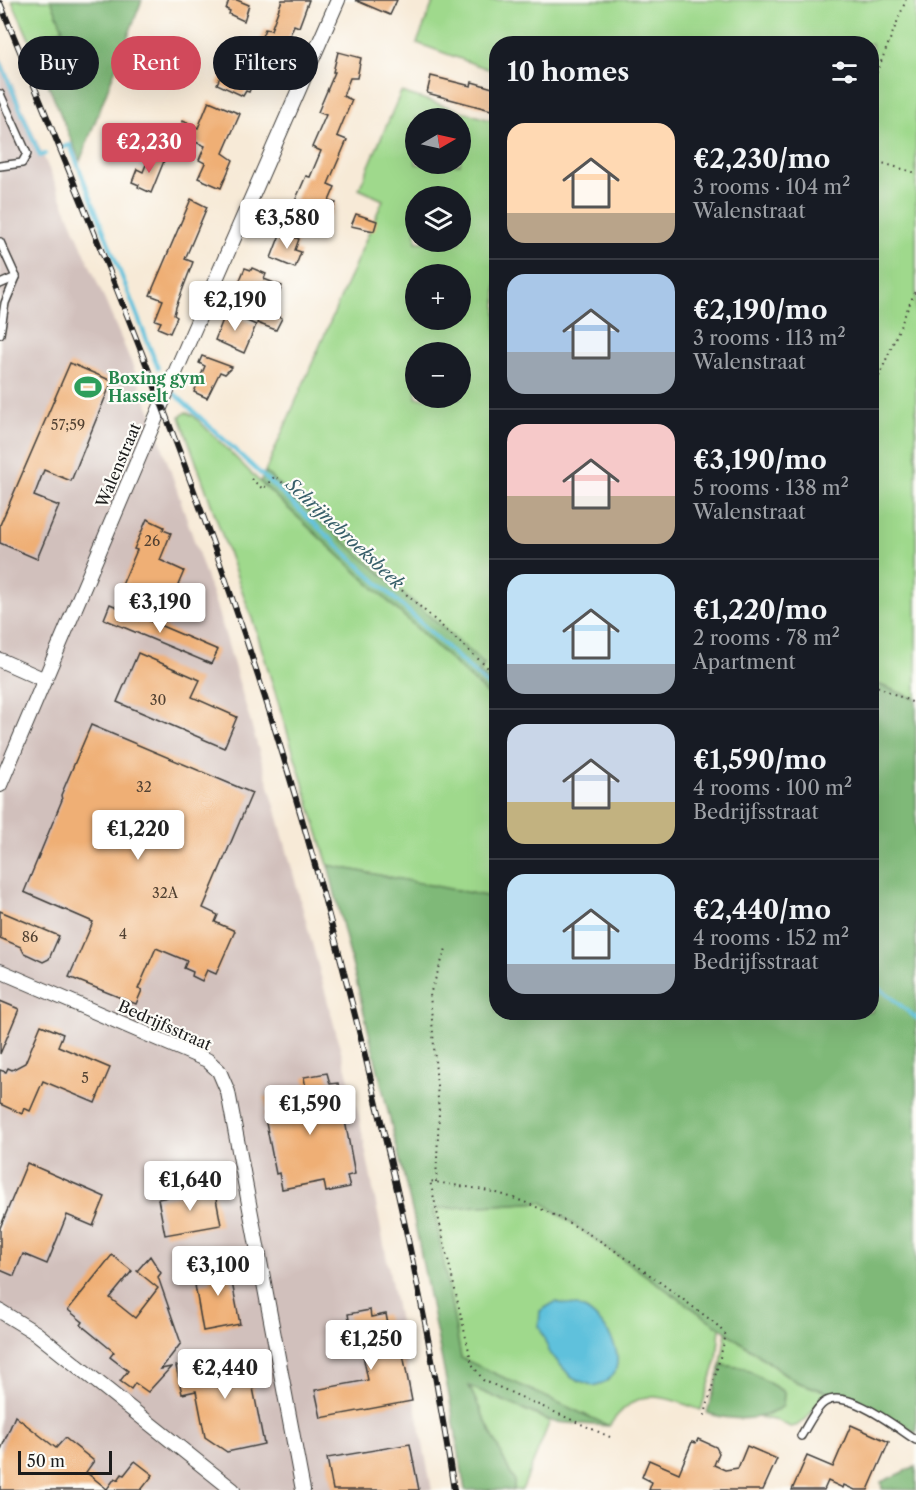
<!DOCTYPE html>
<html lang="en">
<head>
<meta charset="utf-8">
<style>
  :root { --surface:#171b24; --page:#242831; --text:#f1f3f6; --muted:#9ea1a6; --line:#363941; --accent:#d1495b }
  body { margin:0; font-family:"Libre Caslon Text",serif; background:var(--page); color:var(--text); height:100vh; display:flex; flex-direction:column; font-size:22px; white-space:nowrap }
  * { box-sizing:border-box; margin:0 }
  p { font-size:20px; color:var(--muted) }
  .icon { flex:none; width:33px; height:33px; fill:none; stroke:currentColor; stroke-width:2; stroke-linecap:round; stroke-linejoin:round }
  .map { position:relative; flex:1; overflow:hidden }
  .side { position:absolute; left:489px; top:36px; width:390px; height:984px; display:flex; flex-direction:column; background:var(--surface); border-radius:24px; box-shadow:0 6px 24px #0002 }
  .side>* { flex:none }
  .guide { position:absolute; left:18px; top:36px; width:381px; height:54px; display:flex; gap:12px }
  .needle { width:39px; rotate:81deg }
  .buttons { position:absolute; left:405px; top:108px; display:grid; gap:12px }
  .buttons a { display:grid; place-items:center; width:66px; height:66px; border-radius:50%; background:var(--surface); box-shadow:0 6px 24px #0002; font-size:30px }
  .scale { position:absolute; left:18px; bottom:15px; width:94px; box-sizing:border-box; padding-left:6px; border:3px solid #1c1c1c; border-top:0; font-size:16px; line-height:21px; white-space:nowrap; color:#1c1c1c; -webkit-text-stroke:4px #fdfcf7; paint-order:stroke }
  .price { position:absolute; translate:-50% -51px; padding:0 14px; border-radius:6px; background:#fff; color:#222; font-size:20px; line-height:39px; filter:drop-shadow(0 2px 3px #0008) }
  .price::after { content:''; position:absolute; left:50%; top:36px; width:18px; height:14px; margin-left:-9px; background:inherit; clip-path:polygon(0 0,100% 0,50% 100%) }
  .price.current { background:var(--accent); color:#fff }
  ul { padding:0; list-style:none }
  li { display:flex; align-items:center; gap:18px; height:150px; padding:0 18px }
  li+li { border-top:2px solid var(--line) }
  li span { display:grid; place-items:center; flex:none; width:168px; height:120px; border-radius:18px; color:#555 }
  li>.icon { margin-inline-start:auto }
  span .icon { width:72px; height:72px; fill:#fffc; stroke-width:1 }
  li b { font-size:26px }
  h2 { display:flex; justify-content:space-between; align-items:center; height:72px; padding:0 18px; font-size:26px }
  .chip { padding:0 21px; border-radius:27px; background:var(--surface); box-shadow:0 6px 24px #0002; font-size:21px; line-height:54px }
  .chip.current { background:var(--accent); color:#fff }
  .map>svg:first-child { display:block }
</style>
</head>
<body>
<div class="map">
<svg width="916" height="1490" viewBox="0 0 916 1490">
  <rect width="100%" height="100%" fill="#fdfcf7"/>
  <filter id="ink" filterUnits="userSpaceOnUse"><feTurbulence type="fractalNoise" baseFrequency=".0167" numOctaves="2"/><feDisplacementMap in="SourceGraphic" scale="12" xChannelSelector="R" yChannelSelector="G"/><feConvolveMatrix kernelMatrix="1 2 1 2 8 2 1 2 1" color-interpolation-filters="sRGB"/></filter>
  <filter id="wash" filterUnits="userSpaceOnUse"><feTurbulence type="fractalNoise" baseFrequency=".008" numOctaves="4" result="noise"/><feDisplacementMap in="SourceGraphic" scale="24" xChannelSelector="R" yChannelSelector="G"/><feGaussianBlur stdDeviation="1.35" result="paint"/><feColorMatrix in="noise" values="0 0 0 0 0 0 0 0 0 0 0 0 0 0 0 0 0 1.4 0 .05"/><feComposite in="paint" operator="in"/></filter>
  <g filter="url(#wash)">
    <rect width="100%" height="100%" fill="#f7ead7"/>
    <polygon fill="#d1c0bc" points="0,54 132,364 151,413 220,617 276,810 359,1117 432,1490 0,1490"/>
    <g fill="#9fd98c" stroke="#5e7a54" stroke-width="1.5" fill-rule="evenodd">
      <polygon points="14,0 51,0 64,29 30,41 12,1"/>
      <polygon points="434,0 916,0 916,699 872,682 872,44 496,44 496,72 417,43"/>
      <path d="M 401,92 L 496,122 L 496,687 L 479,672 L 484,664 L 265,472 L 383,200 L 359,189 ZM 416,118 L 460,118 L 460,164 L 416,164 ZM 416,196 L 460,196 L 460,242 L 416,242 ZM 416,274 L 460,274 L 460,320 L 416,320 ZM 416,352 L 460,352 L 460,398 L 416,398 Z"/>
      <polygon points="186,412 194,416 260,482 496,702 496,898 328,865 255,627 180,417"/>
      <path d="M 542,1202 L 720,1328 L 717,1359 L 701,1410 C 660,1395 638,1385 609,1426 L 461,1358 L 433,1209 Z"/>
      <polygon points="726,1332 796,1382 827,1392 806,1419 796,1426 790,1427 779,1421 757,1417 769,1415 783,1406 784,1392 744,1368 721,1365"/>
      <polygon points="469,1386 550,1421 522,1490 514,1490 514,1481"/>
    </g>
    <g fill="#7fb978" stroke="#4e6a4a" stroke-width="1.5">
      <polygon points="51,0 142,0 80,161 30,41 63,29"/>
      <polygon points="265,472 484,664 479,672 496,687 496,702 260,482"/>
      <polygon points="872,682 916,699 916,1433 867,1405 797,1382 542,1202 434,1209 461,1358 609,1426 554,1422 469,1386 514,1481 514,1490 465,1490 452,1411 413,1214 328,865 496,898 496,1012 872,1012"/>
      <path d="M 721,1365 L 744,1368 L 784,1392 L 783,1406 C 764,1422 730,1421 707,1413 Z"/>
      <polygon points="916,1466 916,1490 882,1489 881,1482"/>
    </g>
    <path fill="#5ec1dc" stroke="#3d6e7c" stroke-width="1.5" d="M 555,1302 C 563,1304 575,1304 582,1308 C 604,1318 633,1361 607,1381 C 604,1383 598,1384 594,1386 L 572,1378 L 550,1353 L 539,1326 L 540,1311 Z"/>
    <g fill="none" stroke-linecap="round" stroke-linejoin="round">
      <g stroke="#5ec1dc" stroke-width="4">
        <polyline points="0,61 40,156 45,154"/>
        <polyline points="61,148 70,145 158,368"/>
        <polyline points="175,394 496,693"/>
        <polyline points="872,982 916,1018"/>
      </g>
    </g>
    <g id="blocks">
      <g fill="#efaf75">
        <polygon points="229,0 237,0 249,5 244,21 229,14 230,11 226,9"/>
        <polygon points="282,0 309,0 299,27 294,25 279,63 264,56 249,92 246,91 243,96 217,84 234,46 248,51 251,45 257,48 265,29 271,30"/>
        <polygon points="355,0 397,0 390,15"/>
        <polygon points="338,52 361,58 357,78 350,78 343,96 352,100 337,136 347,140 328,184 335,187 329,201 336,203 330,216 295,201 306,176 310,177 321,151 312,147 326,115 318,112 335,72 333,72"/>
        <polygon points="124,56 140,63 133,80 117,72"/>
        <polygon points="431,76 471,86 472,82 496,89 491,110 427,93"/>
        <polygon points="209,101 240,114 223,153 233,160 221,188 198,178 205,163 199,160 205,146 178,135 183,121 198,128"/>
        <polygon points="150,155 164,161 151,193 138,187 139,185 132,182 137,169 143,172"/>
        <polygon points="191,199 207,207 185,259 193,262 176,307 174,315 177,317 170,333 158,328 161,322 155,320 163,300 150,295"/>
        <polygon points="356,214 377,221 374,231 351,226"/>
        <polygon points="281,232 299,239 295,250 301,252 295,268 271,258"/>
        <polygon points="245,268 251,270 252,268 266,274 264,279 282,286 272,313 282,318 276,330 257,323 264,307 234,294"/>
        <polygon points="226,312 256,325 244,353 215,340"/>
        <polygon points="202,356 232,367 225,374 220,372 207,398 194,392 205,366 199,363"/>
        <polygon points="70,363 112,381 71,481 44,470 34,496 59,506 37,559 0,543 0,525"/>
        <polygon points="147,519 164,527 163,530 171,533 160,560 184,571 169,606 122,585 137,550 134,549"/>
        <polygon points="110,604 218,650 211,664 104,619"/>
        <polygon points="138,653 200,680 192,697 237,717 224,748 117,702"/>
        <polygon points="91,725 252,793 203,908 218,915 215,922 235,931 216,974 207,970 202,981 192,976 193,972 184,968 187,961 156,948 138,989 142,990 136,1004 69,977 93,922 24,892 62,800 61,795"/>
        <polygon points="0,911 59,936 49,959 43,962 24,953 21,947 0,938"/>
        <polygon points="0,1001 19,1009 0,1054"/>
        <polygon points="41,1025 63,1034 58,1046 110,1068 95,1103 43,1081 30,1111 24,1108 22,1114 0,1104 0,1070 6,1072 8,1068 12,1070 25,1063"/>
        <polygon points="327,1073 330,1084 338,1083 355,1174 347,1176 350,1187 326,1192 324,1181 282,1189 279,1173 276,1174 264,1113 267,1112 264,1097 306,1089 304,1077"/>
        <polygon points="27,1163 105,1197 93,1226 67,1215 47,1264 23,1254 14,1276 0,1270 0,1228"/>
        <polygon points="214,1188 221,1225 165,1235 158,1199"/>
        <polygon points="112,1255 132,1271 110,1298 135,1318 158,1288 137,1271 150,1256 161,1273 158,1277 181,1343 161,1369 171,1367 148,1392 135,1383 131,1389 120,1381 128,1371 110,1357 114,1352 81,1325 83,1322 68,1310"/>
        <polygon points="227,1256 240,1324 203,1331 195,1285 211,1282 207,1260"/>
        <polygon points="370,1310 371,1317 386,1314 389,1330 398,1328 412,1401 321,1418 315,1390 368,1380 359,1335 352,1336 348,1314"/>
        <polygon points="246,1352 264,1444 227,1452 205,1437 196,1391 182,1394 176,1366"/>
        <polygon points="15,1416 56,1448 65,1438 94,1461 86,1472 107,1489 115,1478 118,1480 122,1474 124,1475 135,1461 153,1475 141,1490 0,1490 0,1452"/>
        <polygon points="851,1425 889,1442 868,1490 855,1490 844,1485 843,1488 828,1481 824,1490 792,1490 807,1456 833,1467"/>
        <polygon points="698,1439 716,1447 719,1453 714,1465 725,1470 738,1468 747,1446 777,1459 763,1490 649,1490 652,1482 642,1477 649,1460 679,1473 692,1442 696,1443"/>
        <polygon points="410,1444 419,1490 333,1490 327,1458"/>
      </g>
    </g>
  </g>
  <g filter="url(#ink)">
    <use href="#blocks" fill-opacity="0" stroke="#3d3b38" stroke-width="1.5"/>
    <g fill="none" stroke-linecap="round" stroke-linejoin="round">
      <defs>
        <g id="service">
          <polyline points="0,94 27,154 22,163 0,166"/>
          <polyline points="0,242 16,277 0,284"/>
          <polyline points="0,334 5,303 16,277"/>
          <path d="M 801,1436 C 806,1428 817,1406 825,1402 C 848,1388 897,1428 916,1440"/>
        </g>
        <g id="minor">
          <polyline points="0,660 45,680"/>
          <polyline points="0,785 168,389 338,0"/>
          <polyline points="0,971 207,1060 219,1071 228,1092 303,1490"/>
          <polyline points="0,1311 36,1333 233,1490"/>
        </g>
      </defs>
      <use href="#service" stroke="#3d3b38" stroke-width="10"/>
      <use href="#minor" stroke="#3d3b38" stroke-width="16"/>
      <g stroke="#3d3b38" stroke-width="2" stroke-dasharray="1.5 4.5" stroke-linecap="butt">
        <polyline points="872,84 906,0"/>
        <polyline points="872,160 916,173"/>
        <polyline points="872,393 916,289"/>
        <polyline points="251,479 263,489 275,476 496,675"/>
        <polyline points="872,684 916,704"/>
        <polyline points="436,1182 439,1112 430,994 447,946"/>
        <path d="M 610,1437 L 483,1380 L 472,1364 L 430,1181 C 455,1186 483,1188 507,1196 C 585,1221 650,1276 715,1323 L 726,1335 L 704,1418"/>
      </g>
      <use href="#service" stroke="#fff" stroke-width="7"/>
      <use href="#minor" stroke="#fff" stroke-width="14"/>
      <defs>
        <path id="rail" d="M 0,3 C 78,192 156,380 223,572 C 281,737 329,906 370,1076 C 404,1212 433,1351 454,1490"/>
      </defs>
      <use href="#rail" stroke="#1c1c1c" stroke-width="6"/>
      <use href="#rail" stroke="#fdfcf7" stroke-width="4" stroke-dasharray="11" stroke-linecap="butt"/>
    </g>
  </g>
  <defs>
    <symbol id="stadium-bare" viewBox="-9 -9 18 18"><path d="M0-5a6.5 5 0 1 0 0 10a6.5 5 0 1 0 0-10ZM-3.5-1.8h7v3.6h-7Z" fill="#2e9e5b" stroke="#fdfcf7" stroke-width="2.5" paint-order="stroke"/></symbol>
  </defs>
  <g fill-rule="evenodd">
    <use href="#stadium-bare" x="69" y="368" width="38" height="38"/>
  </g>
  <g text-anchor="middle" stroke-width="4.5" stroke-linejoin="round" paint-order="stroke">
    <g font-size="14" fill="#514132">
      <text x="68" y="430">57;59</text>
      <text x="152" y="546">26</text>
      <text x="158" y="705">30</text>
      <text x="144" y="792">32</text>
      <text x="165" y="898">32A</text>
      <text x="123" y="939">4</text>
      <text x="30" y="942">86</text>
      <text x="85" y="1083">5</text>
    </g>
    <g font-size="16" font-weight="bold" fill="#27864d" stroke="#fdfcf7" text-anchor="start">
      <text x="108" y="384">Boxing gym<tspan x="108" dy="18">Hasselt</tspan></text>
    </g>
    <g font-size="16" fill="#1c1c1c" stroke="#fdfcf7">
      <text transform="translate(118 465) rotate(-67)" y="6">Walenstraat</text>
      <text transform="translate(165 1025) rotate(24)" y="6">Bedrijfsstraat</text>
    </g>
    <g font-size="18" font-style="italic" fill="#365e69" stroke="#fdfcf7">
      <text transform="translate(345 534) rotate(43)" y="6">Schrijnebroeksbeek</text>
    </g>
  </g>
</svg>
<div class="buttons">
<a><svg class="needle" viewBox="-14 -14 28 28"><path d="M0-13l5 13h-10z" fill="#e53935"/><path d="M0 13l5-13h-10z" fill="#9ea1a6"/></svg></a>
<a><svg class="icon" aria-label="layers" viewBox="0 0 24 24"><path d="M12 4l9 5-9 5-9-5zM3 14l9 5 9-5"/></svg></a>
<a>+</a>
<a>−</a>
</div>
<div class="scale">50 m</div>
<b class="price current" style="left:149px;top:174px">€2,230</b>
<b class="price" style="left:287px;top:250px">€3,580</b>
<b class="price" style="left:235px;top:332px">€2,190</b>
<b class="price" style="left:160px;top:634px">€3,190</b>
<b class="price" style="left:138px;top:861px">€1,220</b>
<b class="price" style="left:310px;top:1136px">€1,590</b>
<b class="price" style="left:190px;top:1212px">€1,640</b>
<b class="price" style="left:218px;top:1297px">€3,100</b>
<b class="price" style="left:371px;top:1371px">€1,250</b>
<b class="price" style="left:225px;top:1400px">€2,440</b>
<div class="guide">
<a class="chip">Buy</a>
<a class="chip current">Rent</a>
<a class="chip">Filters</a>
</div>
<section class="side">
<h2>10 homes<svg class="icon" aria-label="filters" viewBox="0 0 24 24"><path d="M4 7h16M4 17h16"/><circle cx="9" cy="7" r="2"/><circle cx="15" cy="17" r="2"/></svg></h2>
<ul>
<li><span style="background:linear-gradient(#ffd9b3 75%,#b9a48a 0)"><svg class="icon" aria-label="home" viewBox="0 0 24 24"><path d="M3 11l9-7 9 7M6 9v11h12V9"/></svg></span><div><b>€2,230/mo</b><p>3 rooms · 104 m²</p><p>Walenstraat</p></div></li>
<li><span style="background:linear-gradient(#a9c7e8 65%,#9aa5b1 0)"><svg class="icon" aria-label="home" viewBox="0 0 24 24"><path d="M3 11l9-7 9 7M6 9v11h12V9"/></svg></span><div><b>€2,190/mo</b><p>3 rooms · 113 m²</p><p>Walenstraat</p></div></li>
<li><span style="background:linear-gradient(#f6c9c9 60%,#b9a48a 0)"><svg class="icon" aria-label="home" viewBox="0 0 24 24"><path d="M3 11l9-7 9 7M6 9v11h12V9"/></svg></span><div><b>€3,190/mo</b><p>5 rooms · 138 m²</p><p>Walenstraat</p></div></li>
<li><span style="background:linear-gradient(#bfe0f5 75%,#9aa5b1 0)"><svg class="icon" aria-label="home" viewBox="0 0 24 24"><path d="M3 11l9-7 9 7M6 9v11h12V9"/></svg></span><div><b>€1,220/mo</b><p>2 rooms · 78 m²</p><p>Apartment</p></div></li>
<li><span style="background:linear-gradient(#c9d6e8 65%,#c2b280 0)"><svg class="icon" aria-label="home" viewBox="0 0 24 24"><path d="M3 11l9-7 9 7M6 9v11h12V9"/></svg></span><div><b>€1,590/mo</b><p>4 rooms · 100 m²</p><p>Bedrijfsstraat</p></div></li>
<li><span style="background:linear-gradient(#bfe0f5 75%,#9aa5b1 0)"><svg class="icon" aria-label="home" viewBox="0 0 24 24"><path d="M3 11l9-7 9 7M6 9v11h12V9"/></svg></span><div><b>€2,440/mo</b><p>4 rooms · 152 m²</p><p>Bedrijfsstraat</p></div></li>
</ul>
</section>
</div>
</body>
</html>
